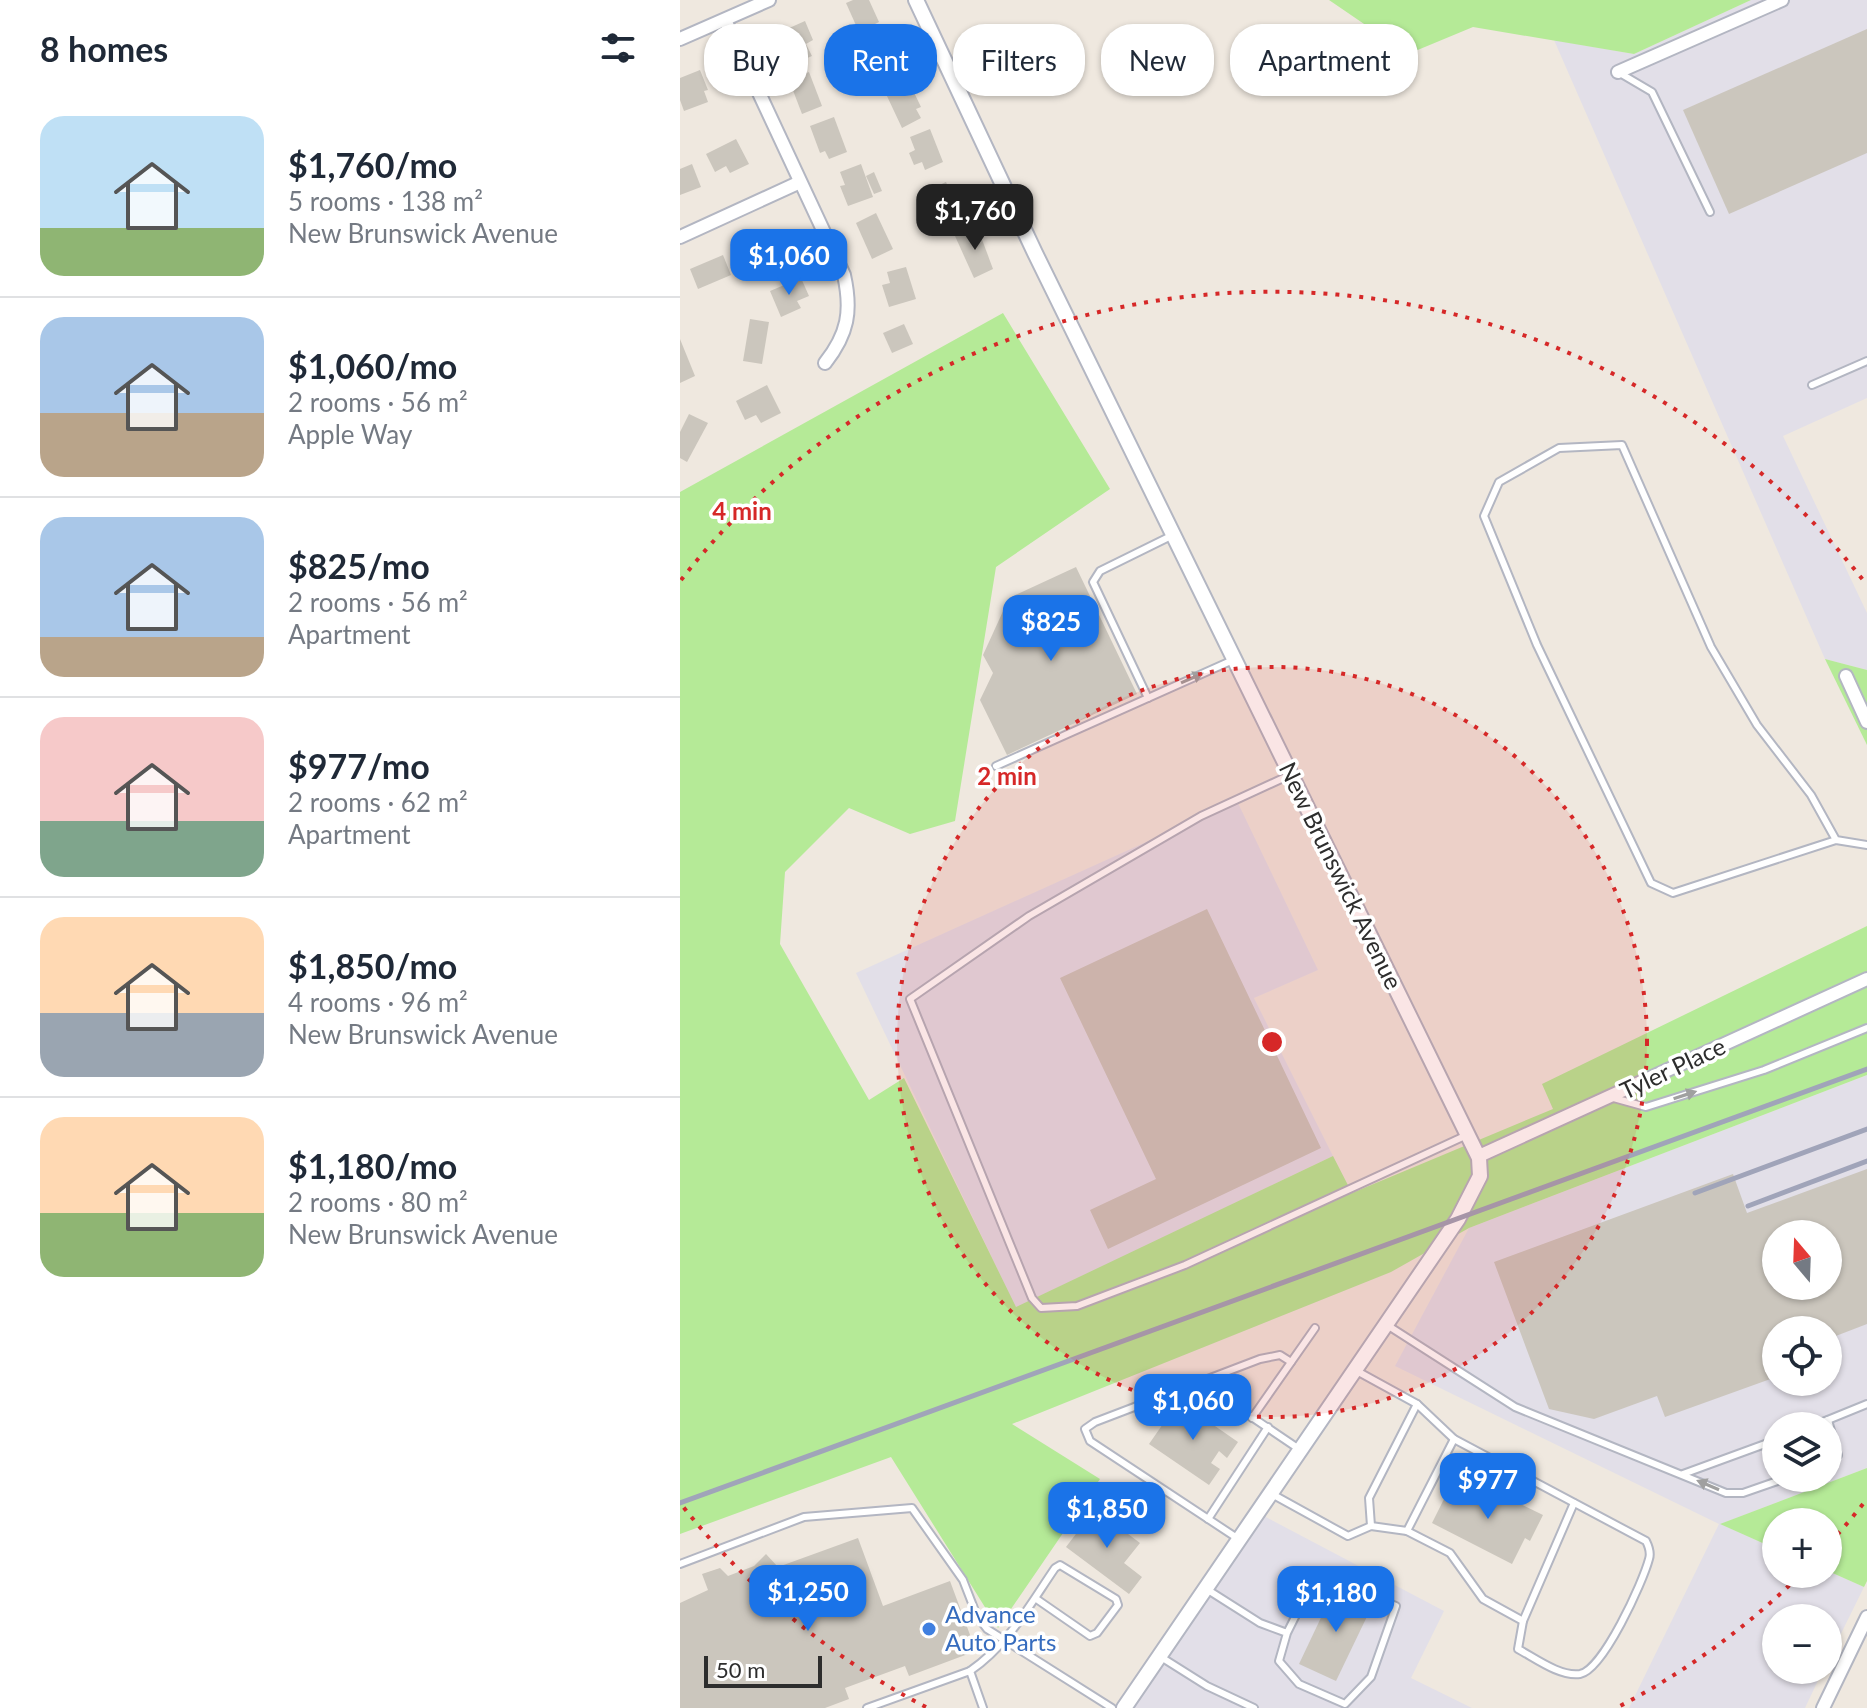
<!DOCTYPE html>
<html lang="en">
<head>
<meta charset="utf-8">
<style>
  :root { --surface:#fff; --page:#f2f2f3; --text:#1f2937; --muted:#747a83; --line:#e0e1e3; --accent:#1a73e8 }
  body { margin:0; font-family:Lato,sans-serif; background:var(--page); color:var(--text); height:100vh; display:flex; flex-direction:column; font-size:30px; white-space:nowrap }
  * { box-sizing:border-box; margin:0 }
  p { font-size:26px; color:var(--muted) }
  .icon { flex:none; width:44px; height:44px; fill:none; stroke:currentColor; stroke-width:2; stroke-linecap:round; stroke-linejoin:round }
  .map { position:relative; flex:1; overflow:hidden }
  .panel { display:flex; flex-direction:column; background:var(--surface); width:680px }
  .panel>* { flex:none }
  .hud { position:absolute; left:24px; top:24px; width:760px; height:72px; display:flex; gap:16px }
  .needle { width:52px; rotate:341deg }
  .tools { position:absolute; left:1082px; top:1220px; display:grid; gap:16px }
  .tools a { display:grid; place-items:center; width:80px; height:80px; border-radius:50%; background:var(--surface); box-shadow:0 2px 6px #0004; font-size:40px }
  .scale { position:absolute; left:24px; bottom:20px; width:118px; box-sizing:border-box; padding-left:8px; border:4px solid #2d2d2d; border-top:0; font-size:22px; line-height:28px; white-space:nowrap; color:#2d2d2d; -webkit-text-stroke:6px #fff; paint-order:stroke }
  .price { position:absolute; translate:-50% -68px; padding:0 18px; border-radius:16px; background:var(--accent); color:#fff; font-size:26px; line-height:52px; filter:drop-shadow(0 2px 4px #0008) }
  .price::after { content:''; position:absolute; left:50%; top:48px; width:24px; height:18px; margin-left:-12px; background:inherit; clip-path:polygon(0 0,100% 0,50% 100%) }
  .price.current { background:#222; color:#fff }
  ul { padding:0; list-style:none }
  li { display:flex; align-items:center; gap:24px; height:200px; padding:0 40px }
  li+li { border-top:2px solid var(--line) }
  li span { display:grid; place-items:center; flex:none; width:224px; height:160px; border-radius:24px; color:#555 }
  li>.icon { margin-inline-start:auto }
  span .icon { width:96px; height:96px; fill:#fffc; stroke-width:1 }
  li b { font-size:34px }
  h2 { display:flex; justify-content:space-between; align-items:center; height:96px; padding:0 40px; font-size:34px }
  .tag { padding:0 28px; border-radius:32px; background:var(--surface); box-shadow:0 2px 6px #0004; font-size:28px; line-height:72px }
  .tag.current { background:var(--accent); color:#fff }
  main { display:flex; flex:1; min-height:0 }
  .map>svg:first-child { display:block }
</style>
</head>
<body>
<main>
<section class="panel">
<h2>8 homes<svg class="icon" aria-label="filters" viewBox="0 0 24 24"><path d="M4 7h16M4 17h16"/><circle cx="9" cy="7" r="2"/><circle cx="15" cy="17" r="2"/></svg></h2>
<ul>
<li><span style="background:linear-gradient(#bfe0f5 70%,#8fb573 0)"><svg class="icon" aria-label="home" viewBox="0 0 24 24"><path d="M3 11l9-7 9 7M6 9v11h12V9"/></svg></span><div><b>$1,760/mo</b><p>5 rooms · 138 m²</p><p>New Brunswick Avenue</p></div></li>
<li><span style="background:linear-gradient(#a9c7e8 60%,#b9a48a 0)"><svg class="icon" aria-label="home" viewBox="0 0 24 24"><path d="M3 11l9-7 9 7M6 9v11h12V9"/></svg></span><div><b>$1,060/mo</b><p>2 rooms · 56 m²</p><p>Apple Way</p></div></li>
<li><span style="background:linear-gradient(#a9c7e8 75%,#b9a48a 0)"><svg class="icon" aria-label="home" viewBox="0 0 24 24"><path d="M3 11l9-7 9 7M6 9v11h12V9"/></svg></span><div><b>$825/mo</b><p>2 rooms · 56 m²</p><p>Apartment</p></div></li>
<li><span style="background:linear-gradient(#f6c9c9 65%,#7fa58c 0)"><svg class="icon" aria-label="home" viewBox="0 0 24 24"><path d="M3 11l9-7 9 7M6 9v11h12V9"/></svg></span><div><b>$977/mo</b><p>2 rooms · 62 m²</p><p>Apartment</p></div></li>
<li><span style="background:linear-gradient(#ffd9b3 60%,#9aa5b1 0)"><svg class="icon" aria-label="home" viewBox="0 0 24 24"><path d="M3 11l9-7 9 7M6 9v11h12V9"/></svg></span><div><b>$1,850/mo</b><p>4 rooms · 96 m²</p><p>New Brunswick Avenue</p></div></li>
<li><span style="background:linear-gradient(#ffd9b3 60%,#8fb573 0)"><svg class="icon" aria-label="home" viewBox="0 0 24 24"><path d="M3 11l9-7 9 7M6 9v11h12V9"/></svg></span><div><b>$1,180/mo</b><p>2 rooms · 80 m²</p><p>New Brunswick Avenue</p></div></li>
</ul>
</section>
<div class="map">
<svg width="1187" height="1708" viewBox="0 0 1187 1708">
  <rect width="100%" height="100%" fill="#efe8df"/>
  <g fill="#e2dfe8" fill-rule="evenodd">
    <polygon points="1071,0 1187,0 1187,398 1103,436 1187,613 1187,670 1145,659 874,40 954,54"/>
    <polygon points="557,801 638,970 574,998 653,1156 336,1308 176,973"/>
    <path d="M 1187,1075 L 1187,1468 L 1041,1524 L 1096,1549 L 1096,1574 L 1148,1571 L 1184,1587 L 1148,1660 L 1148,1618 L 1096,1618 L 1096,1670 L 1143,1670 L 1125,1708 L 949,1708 L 1039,1524 L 715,1366 L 789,1228 ZM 1096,1234 L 1148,1234 L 1148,1286 L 1096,1286 ZM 1096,1330 L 1148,1330 L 1148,1382 L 1096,1382 ZM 1096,1426 L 1148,1426 L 1148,1478 L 1096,1478 Z"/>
    <polygon points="580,1514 764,1611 731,1678 792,1708 450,1708"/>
  </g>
  <g fill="#b5ea97">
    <polygon points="649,0 1071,0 954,54 793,27 728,54"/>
    <polygon points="323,313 430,489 316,567 275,821 230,834 169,808 105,872 100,944 189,1100 224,1078 336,1307 653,1156 672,1193 873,1109 862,1084 1187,926 1187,1075 789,1228 711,1272 332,1424 420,1479 318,1628 211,1457 0,1534 0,492"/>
    <polygon points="1145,659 1187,670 1187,745"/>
    <polygon points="1187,1468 1187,1581 1184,1587 1148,1571 1148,1522 1096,1522 1096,1549 1040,1524"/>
  </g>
  <g fill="#cbc6bd" fill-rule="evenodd">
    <polygon points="173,0 189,0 199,22 179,32 166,3"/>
    <polygon points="125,21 133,40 126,44 132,56 118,62 112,50 98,56 89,37"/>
    <polygon points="1187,29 1187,153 1049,214 1003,110"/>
    <polygon points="202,33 216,66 198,73 185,41"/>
    <polygon points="20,70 28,90 24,91 28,102 4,111 0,100 0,78"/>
    <polygon points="129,72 142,106 122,114 109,80"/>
    <polygon points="229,82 241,107 236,109 241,118 222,128 206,94"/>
    <polygon points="154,117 167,152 149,159 145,151 140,153 130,126"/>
    <polygon points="250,129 263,162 245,170 242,162 234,165 229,153 235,150 230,137"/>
    <polygon points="56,139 69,164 50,173 46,166 35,172 26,154"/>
    <polygon points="12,164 21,187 0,195 0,169"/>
    <polygon points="181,164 193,197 168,206 160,186 165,185 160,172"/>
    <polygon points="194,172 202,191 194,194 186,176"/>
    <polygon points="266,182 271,193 278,190 287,210 262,221 258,214 250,218 243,202 250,199 246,191"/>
    <polygon points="196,213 213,249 192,259 176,223"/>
    <polygon points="297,226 313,269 294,278 275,236"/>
    <polygon points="100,230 109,251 88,259 79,239"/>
    <polygon points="43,255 51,275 18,289 10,269"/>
    <polygon points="226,267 236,299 209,307 202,285 210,283 207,272"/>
    <polygon points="121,278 129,296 117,301 121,308 101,317 90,291"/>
    <polygon points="70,319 89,322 82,364 63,361"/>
    <polygon points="224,324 233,344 212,353 203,333"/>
    <polygon points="0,339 15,376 0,383"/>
    <polygon points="87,385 101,413 81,423 76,415 65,420 56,401"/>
    <polygon points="9,414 28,423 7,462 0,458 0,432"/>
    <polygon points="396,567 457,694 327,755 300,700 313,673 303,655 329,598"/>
    <polygon points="527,909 641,1148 428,1249 410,1210 476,1179 380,978"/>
    <path d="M 1187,1169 L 1187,1324 L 1148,1339 L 1148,1330 L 1096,1330 L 1096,1377 L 985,1417 L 977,1396 L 914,1419 L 869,1409 L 814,1262 L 1053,1174 L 1067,1213 ZM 1096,1234 L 1148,1234 L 1148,1286 L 1096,1286 Z"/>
    <polygon points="499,1401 558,1442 547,1458 539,1451 531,1463 540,1469 529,1485 469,1444"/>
    <polygon points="790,1484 802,1490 804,1486 863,1515 850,1541 845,1538 832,1564 752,1523 768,1491 782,1498"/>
    <polygon points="415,1509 460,1543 444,1563 462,1577 449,1594 386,1547"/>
    <polygon points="178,1538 203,1606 270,1581 296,1651 229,1676 225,1666 165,1688 169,1699 145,1708 0,1708 0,1603 28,1590 22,1574 40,1568 48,1576 74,1566 86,1554 98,1567"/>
    <polygon points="656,1586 693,1604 656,1681 619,1664"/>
  </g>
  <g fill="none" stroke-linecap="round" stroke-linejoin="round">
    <defs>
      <g id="service">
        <polyline points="938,72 972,92 1030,212"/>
        <polyline points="1132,385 1187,361"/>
        <polyline points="468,698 413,582 420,571 491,536"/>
        <polyline points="316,766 553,660"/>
        <polyline points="610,775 521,816 349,916 230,999 352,1298 361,1308 397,1306 505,1265 787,1135"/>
        <polyline points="1156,840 1131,795 1077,725 1031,647 942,445 879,448 819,482 804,516 857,645 971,883 993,893 1156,840 1187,845"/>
        <polyline points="930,1097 966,1107 1084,1070 1187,1028"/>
        <polyline points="707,1325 835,1407 1046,1493 1063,1493 1106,1478"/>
        <polyline points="520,1382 619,1449"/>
        <polyline points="572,1418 635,1328"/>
        <polyline points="1133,1426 1187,1404"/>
        <polyline points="1148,1463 1158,1455 1148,1420"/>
        <polyline points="1003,1474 1096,1440"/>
        <path d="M 590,1493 L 668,1536 L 691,1526 L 727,1531 L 770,1553 L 803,1599 L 843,1621 L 838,1649 C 855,1658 880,1677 900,1674 C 923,1670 963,1582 969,1559 C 971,1553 969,1547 966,1541 L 774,1439 L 737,1404 L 675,1370"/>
        <polyline points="528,1519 588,1427"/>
        <polyline points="691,1526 689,1498 737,1404"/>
        <polyline points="727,1531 774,1439"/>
        <polyline points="557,1538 410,1441 405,1429 415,1422 580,1359 600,1355 611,1362"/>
        <polyline points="0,1564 124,1517 232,1508 283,1580 297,1616 307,1629 432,1708"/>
        <polyline points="528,1590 580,1623 607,1633 632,1583 655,1580 716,1606 691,1677 665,1704 619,1684 599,1661 607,1633"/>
        <polyline points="843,1621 894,1503"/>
        <polyline points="481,1657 527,1686 574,1708"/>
        <polyline points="187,1708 290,1671"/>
        <path d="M 303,1708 L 290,1671 C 328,1645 349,1606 375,1568 L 380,1565 L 436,1599 L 438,1605 L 417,1633 L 410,1636 L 355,1598"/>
      </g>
      <g id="minor">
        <path d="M 45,20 L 164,275 C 172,311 168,334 145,363"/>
        <polyline points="0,39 89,0"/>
        <polyline points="938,72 1102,0"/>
        <polyline points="0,237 118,183"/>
        <polyline points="1166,676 1187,722"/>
        <polyline points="799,1156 1187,979"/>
        <polyline points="1143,1708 1187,1617"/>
      </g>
      <polyline id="tertiary" points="236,0 355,253 799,1158 800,1176 778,1219 444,1708"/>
    </defs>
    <use href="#service" stroke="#b3b6c2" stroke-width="10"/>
    <use href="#minor" stroke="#b3b6c2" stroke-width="16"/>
    <use href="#tertiary" stroke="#b3b6c2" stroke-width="18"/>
    <use href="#service" stroke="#fff" stroke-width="6"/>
    <use href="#minor" stroke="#fff" stroke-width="12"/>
    <use href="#tertiary" stroke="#fff" stroke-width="14"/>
    <g stroke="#a0a4b9" stroke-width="5">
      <polyline points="1015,1193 1187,1129"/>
      <polyline points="1068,1206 1187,1161"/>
      <polyline points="0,1503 1187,1069"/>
    </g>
  </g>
  <defs><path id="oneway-solid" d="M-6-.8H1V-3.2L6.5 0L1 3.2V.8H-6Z" transform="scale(2)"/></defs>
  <g fill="#a0a0a0">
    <use href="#oneway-solid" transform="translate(512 678) rotate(-24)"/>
    <use href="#oneway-solid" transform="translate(1005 1095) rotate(-18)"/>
    <use href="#oneway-solid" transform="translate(1028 1485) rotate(-157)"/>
  </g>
  <circle cx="592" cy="1042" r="375" fill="#d62828" fill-opacity=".12"/>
  <g fill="none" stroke="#d62828" stroke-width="4" stroke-dasharray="4 8">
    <circle cx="592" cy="1042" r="375"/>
    <path d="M1183 1504A750 750 0 0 1 1149 1544M1118 1577A750 750 0 0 1 938 1707M246 1707A750 750 0 0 1 1 1504M1 580A750 750 0 0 1 1183 580"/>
  </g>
  <circle fill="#3f7fe0" stroke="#fff" stroke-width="3" cx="249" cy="1629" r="8"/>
  <g text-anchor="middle" stroke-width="7" stroke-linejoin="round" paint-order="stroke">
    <g font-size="24" fill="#2d2d2d" stroke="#fff">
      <text transform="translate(660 876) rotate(64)" y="8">New Brunswick Avenue</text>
      <text transform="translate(993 1069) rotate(-25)" y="8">Tyler Place</text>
    </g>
    <g font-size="24" fill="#366cbe" stroke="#fff" text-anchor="start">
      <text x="265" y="1623">Advance<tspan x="265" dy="28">Auto Parts</tspan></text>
    </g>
  </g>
  <circle cx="592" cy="1042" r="12" fill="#d62828" stroke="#fff" stroke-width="4"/>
  <g font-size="24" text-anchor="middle" font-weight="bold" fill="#d62828" stroke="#fff" stroke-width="7" stroke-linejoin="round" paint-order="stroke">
    <text x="62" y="520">4 min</text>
    <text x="327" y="785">2 min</text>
  </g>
</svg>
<div class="tools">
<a><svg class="needle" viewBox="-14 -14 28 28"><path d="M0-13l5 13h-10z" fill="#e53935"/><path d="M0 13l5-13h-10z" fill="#747a83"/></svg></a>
<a><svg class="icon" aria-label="locate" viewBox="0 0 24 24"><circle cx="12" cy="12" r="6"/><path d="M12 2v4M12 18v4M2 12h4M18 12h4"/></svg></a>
<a><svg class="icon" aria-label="layers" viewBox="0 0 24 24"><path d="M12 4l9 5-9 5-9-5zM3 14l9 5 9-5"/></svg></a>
<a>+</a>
<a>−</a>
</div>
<div class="scale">50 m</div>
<b class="price current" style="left:295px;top:252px">$1,760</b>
<b class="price" style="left:109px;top:297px">$1,060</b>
<b class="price" style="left:371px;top:663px">$825</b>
<b class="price" style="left:513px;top:1442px">$1,060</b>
<b class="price" style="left:808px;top:1521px">$977</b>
<b class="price" style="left:427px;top:1550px">$1,850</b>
<b class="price" style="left:128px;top:1633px">$1,250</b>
<b class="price" style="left:656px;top:1634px">$1,180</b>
<div class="hud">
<a class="tag">Buy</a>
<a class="tag current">Rent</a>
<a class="tag">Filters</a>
<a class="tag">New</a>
<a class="tag">Apartment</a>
</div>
</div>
</main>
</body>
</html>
